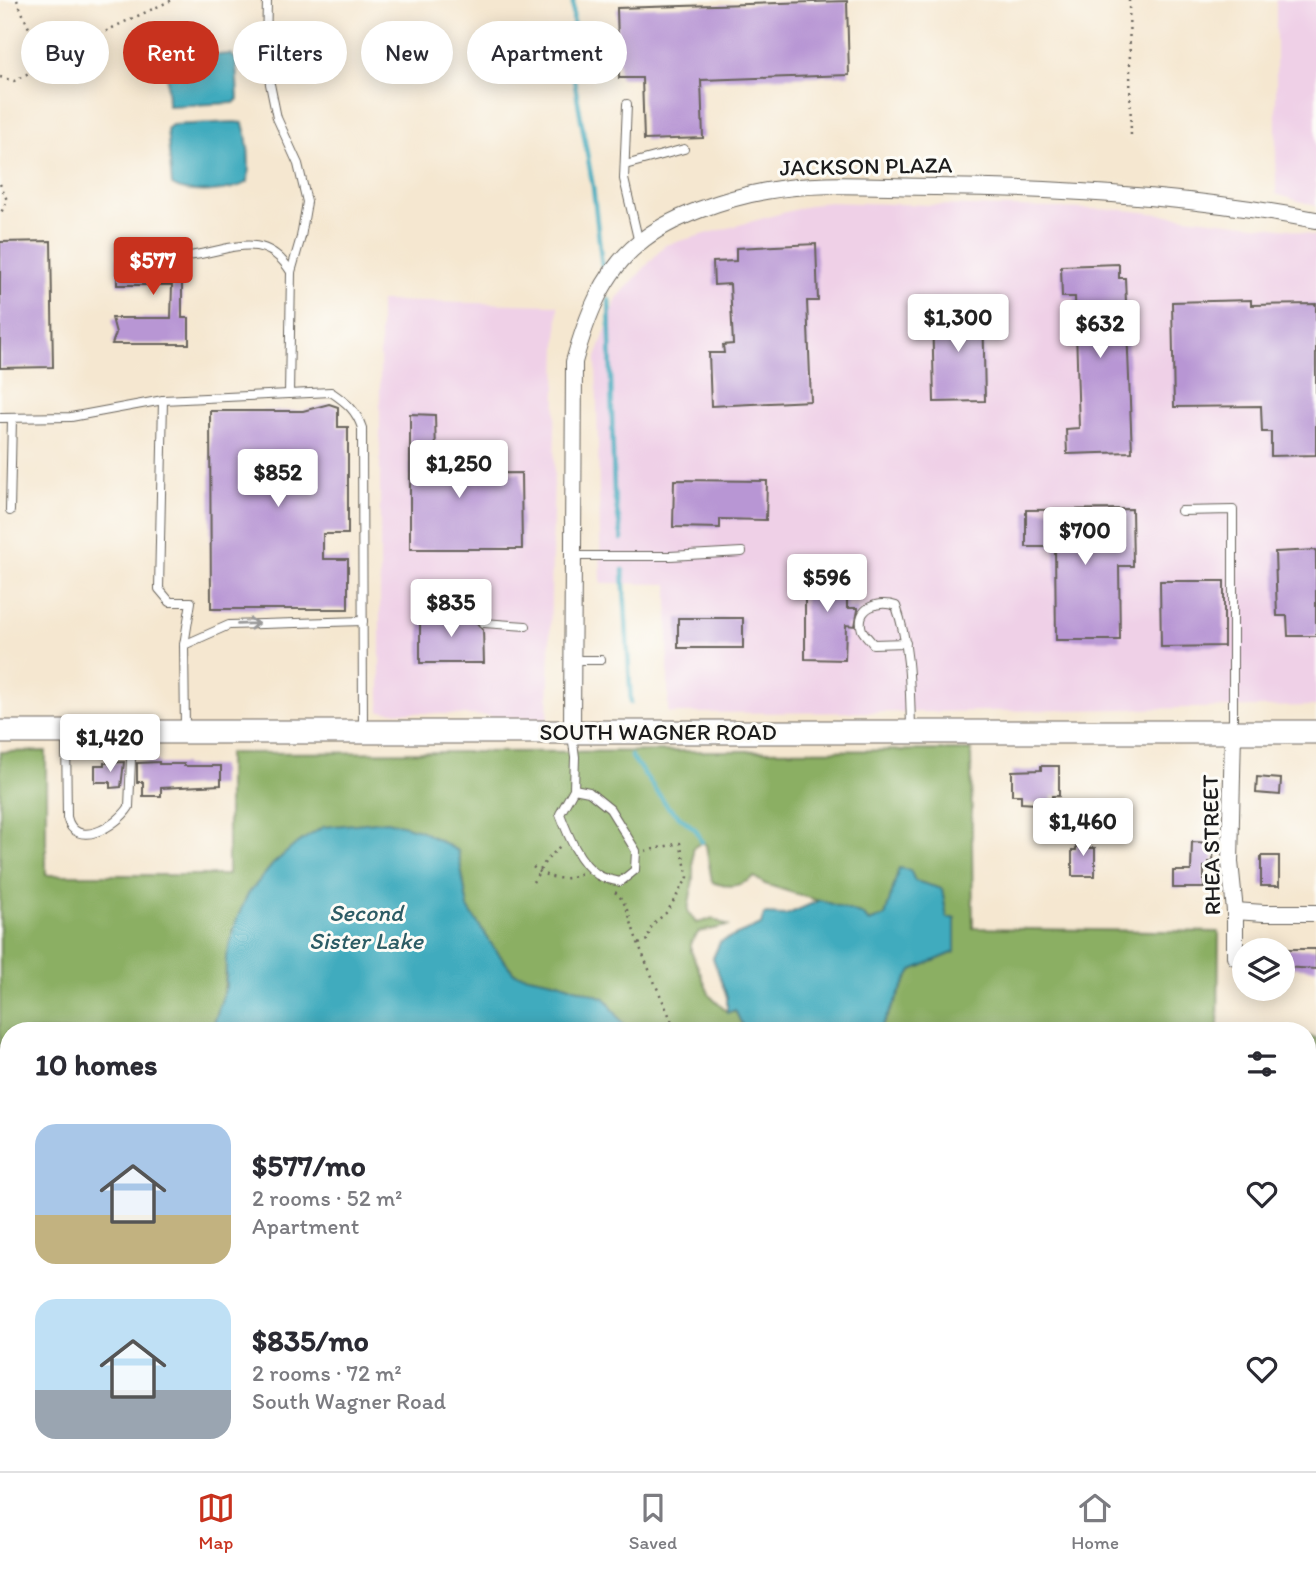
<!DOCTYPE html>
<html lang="en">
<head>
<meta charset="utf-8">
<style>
  :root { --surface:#fff; --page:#f7f7f7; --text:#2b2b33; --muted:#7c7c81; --line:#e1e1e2; --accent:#c8321e }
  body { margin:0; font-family:Itim,sans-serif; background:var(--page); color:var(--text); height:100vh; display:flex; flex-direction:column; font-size:26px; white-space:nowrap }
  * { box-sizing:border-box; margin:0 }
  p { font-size:23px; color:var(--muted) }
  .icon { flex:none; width:38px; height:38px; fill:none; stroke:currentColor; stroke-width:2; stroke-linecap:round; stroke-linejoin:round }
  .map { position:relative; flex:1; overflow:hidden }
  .side { position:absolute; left:0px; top:1022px; width:1316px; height:450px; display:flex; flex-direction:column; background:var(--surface); border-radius:28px 28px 0 0; box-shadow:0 4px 18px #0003 }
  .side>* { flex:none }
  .hud { position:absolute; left:21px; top:21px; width:700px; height:63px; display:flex; gap:14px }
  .buttons { position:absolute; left:1232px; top:938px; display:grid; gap:14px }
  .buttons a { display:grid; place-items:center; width:63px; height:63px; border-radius:50%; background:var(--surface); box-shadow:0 4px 18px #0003; font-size:35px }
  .price { position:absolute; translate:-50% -60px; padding:0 16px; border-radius:7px; background:#fff; color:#222; font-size:23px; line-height:46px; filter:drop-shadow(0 2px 4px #0008) }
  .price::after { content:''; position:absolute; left:50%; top:42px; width:21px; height:16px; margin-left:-10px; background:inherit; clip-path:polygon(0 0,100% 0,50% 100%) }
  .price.on { background:var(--accent); color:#fff }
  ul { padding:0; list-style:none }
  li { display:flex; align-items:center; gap:21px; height:175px; padding:0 35px }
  li span { display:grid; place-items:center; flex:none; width:196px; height:140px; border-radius:21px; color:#555 }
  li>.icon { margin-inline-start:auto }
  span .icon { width:84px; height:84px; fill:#fffc; stroke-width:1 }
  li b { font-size:30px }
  h2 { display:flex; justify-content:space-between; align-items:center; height:84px; padding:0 35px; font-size:30px }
  .pill { padding:0 24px; border-radius:32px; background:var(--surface); box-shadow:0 4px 18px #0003; font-size:24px; line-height:63px }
  .pill.on { background:var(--accent); color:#fff }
  .dock { display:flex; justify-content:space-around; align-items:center; height:98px; border-top:2px solid var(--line); background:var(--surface); font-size:19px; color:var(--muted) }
  .dock a { display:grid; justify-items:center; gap:4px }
  .dock .on { color:var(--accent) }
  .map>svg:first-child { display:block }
</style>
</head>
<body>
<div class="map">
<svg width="1316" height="1471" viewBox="0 0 1316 1471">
  <rect width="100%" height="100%" fill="#fdfcf7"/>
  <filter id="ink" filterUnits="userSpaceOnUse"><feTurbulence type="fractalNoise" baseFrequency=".0143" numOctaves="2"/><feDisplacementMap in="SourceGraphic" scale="14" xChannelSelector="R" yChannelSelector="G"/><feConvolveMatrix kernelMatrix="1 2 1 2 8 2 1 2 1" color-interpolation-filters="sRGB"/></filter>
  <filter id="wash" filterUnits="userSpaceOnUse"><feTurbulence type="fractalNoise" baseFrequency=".00686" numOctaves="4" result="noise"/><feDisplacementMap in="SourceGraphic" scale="28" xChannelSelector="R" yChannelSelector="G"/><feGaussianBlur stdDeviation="1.57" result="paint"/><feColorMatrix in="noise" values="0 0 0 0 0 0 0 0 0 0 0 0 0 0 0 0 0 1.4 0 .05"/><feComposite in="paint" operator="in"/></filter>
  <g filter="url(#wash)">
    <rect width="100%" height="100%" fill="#f5e7d0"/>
    <g fill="#efd0e7">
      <polygon points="1276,0 1316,0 1316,206 1276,194"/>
      <polygon points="823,202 1125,210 1290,229 1316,237 1316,706 926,712 668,713 668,584 601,583 596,358 617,298 665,245"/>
      <polygon points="380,301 558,305 548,719 380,711"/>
    </g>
    <g fill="#8baf63" stroke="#546640" stroke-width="2">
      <path d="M 971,750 L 973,928 L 1219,932 L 1218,1031 L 879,1031 L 912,970 L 955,952 L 955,918 L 947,918 L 942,889 L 915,881 L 885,916 L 869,922 L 863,915 L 765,884 L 754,877 C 739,887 728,888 712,882 L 706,845 L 702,842 L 693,848 L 693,879 L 688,911 L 696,923 L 713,919 L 728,926 L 699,932 L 691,942 L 691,951 L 710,996 L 727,1012 L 735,1010 L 745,1031 L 628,1031 L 605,998 L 558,982 L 515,974 L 494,948 L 468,908 L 458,851 L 226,957 C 226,982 224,1010 208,1031 L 9,1031 L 9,1281 L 5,1281 L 3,1225 L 0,1224 L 0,752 L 46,751 L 46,875 L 228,875 L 228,753 Z"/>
      <polygon points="1307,1036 1316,1038 1316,1456 1307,1450"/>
      <polygon points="958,1463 1206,1463 1204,1471 974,1471"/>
    </g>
    <g fill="#3fabbe" stroke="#2e646d" stroke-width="2">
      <polygon points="231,54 236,60 238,99 234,103 168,106 167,71 169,61 175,58"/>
      <path d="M 234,122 L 243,123 C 249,142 250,162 248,182 C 231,192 189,196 172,185 L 167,129 L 172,125 Z"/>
      <polygon points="387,821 420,830 458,851 468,908 494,948 514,973 558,982 605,998 628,1031 208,1031 214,1023 226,986 226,957 237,918 248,894 273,864 296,844 323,827"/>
      <polygon points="899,868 910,870 915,881 942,889 947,918 955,918 955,952 912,970 879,1031 745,1031 735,1010 727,1013 727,997 713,958 720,942 761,925 764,914 786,915 820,900 863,915 869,922 885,916"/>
      <polygon points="1307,1450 1316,1456 1316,1471 1204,1471 1206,1463 1307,1463"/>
    </g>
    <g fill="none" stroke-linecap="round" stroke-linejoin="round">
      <g stroke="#3fabbe" stroke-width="4.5">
        <polyline points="573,0 574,79 593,187 602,266"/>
        <polyline points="609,300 614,493 622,539"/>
        <polyline points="623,570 631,703"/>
        <polyline points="631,756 668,807 696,830 702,842"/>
      </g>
    </g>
    <g id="blocks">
      <g fill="#b896d4">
        <polygon points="847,1 849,75 701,80 703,138 644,140 642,78 619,78 617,8"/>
        <polygon points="51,241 53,367 0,368 0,242"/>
        <polygon points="816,244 818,301 807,301 811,401 711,406 709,353 724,353 723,345 733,344 730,284 714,285 713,262 736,261 736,248"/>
        <polygon points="130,247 182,247 182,318 189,318 189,344 112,344 116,333 112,318 171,318 172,285 117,285 117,258 130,258"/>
        <polygon points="1119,264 1119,278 1125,278 1132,452 1067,454 1066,429 1079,428 1075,297 1062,297 1061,266"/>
        <polygon points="1251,300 1251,305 1316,304 1316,455 1271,456 1271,432 1262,432 1261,406 1174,407 1172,302"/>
        <polygon points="983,305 985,401 934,402 932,306"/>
        <polygon points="329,404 338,407 338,427 348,427 348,534 323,534 323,559 348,559 348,609 211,609 210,411 303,411"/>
        <polygon points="410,414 435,415 436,454 451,454 451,474 521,473 522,549 410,549"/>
        <polygon points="674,480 767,481 766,520 720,519 720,528 673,527"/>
        <polygon points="1132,509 1133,566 1119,566 1120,640 1056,640 1055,547 1026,547 1026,510"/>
        <polygon points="1316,550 1316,636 1288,636 1287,616 1277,616 1275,552"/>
        <polygon points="805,570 847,570 847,608 858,608 858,610 855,626 846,625 845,660 805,659"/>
        <polygon points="1160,581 1224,581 1224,646 1161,647"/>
        <polygon points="420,614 483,614 477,623 483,630 484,663 420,663"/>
        <rect x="678" y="618" width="65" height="30"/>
        <polygon points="124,762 121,787 110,788 110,782 95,782 95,765 104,765 104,763"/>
        <polygon points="159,762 159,764 184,764 184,766 221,766 221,785 161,788 161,796 143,796 143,782 137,782 137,763"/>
        <polygon points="1041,766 1059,766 1059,796 1052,796 1052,805 1021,803 1021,795 1012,795 1012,771 1041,770"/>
        <polygon points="1257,777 1281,779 1280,795 1256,793"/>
        <polygon points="1077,836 1089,836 1088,848 1095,848 1095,876 1072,876 1072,850 1076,850"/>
        <polygon points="1192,842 1214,843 1213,862 1209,862 1209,868 1204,867 1204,888 1173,888 1173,871 1191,871"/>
        <rect x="1261" y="856" width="18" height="30"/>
        <polygon points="1283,949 1316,949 1316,969 1283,967"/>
      </g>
    </g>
  </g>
  <g filter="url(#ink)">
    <use href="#blocks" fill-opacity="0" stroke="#68635b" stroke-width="2"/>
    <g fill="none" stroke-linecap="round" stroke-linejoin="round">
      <defs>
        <g id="lane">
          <polyline points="267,0 266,51 270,84 277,118 298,164 307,202 301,237 291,272 289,394"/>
          <polyline points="627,104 624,179 639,243"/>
          <polyline points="625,165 684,149"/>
          <path d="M 187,256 C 228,252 263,227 291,272"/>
          <polyline points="163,400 159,589 170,602 191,602 184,645 185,729"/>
          <path d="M 0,418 L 71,417 L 163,400 L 331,392 C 347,403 356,410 362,428 L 363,729"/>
          <polyline points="10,511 12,418"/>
          <polyline points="1181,511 1233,510 1233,729"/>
          <polyline points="574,556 670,556 742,552"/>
          <polyline points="484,623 526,626"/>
          <path d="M 906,643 L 873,644 C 870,640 864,634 862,630 C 855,607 879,600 896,606 C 910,646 910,687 911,729"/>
          <polyline points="184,645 229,625 363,621"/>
          <polyline points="572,660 601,660"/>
          <path d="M 66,734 L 67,817 C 75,851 117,826 129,807 L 132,735"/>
          <path d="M 572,735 L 575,757 L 574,789 L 560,814 C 568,835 579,863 598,875 C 604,879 613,880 620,882 L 635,870 L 636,851 L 610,809 L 589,792 L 574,789"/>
        </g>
        <g id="street">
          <path d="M 572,732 L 574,362 C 586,319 602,273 639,243 C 669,217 727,198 766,191 C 821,181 880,187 935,187 C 1063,188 1191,196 1316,220"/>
          <polyline points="1233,732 1230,862 1235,911 1235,957"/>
          <polyline points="1235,911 1264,913 1316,913"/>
          <polyline points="0,1404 9,1404"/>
          <polyline points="911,1463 929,1471"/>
          <polyline points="544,1471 548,1463"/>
          <polyline points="728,1471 729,1463"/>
        </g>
        <polyline id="secondary" points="0,732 1316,732"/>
      </defs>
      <use href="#lane" stroke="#68635b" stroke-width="10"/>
      <use href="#street" stroke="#68635b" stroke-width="18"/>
      <use href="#secondary" stroke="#68635b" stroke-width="25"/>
      <g stroke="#68635b" stroke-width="2.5" stroke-dasharray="2 5" stroke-linecap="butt">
        <polyline points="17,0 28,26 49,61"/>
        <polyline points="1129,0 1131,138"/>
        <polyline points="0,77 14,81 116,26 172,0"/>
        <polyline points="0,184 7,200 0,215"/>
        <path d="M 533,867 C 547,878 564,883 581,873"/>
        <polyline points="533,882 545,862 561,845"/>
        <path d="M 615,892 C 629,904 630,923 637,940 C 649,971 663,1001 676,1031"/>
        <polyline points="639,944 647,940 652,925 667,912 688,877 680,843 645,851"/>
        <polyline points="0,1183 9,1186"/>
        <polyline points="361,1463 363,1471"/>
      </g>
      <use href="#lane" stroke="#fff" stroke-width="8"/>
      <use href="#street" stroke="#fff" stroke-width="16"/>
      <use href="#secondary" stroke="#fff" stroke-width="23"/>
    </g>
    <defs><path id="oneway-shaft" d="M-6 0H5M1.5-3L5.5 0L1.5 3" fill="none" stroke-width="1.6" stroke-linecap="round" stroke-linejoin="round" transform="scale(1.75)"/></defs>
    <use stroke="#999" href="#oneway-shaft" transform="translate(248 624) rotate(-2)"/>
  </g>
  <g text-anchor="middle" stroke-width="6" stroke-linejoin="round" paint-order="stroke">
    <g font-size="23" fill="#1c1c1c" stroke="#fdfcf7">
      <text transform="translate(866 166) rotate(-1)" y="8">JACKSON PLAZA</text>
      <text x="658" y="740">SOUTH WAGNER ROAD</text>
      <text transform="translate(1211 845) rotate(-91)" y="8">RHEA STREET</text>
    </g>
    <g font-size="24" font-style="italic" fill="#2c5c65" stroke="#fdfcf7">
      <text x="366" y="921">Second<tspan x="366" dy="28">Sister Lake</tspan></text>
    </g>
  </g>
</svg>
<div class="buttons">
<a><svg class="icon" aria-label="layers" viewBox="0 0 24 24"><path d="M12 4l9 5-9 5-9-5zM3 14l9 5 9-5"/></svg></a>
</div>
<b class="price on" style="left:153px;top:297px">$577</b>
<b class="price" style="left:958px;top:354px">$1,300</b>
<b class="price" style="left:1100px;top:360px">$632</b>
<b class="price" style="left:459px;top:500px">$1,250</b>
<b class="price" style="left:278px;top:509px">$852</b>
<b class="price" style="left:1085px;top:567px">$700</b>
<b class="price" style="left:827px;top:614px">$596</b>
<b class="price" style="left:451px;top:639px">$835</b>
<b class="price" style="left:110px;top:774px">$1,420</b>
<b class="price" style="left:1083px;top:858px">$1,460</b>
<div class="hud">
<a class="pill">Buy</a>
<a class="pill on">Rent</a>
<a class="pill">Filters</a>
<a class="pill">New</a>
<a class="pill">Apartment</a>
</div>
<section class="side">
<h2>10 homes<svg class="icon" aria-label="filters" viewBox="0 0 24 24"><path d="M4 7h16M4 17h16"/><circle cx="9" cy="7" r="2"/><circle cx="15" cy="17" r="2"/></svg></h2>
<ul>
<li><span style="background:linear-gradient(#a9c7e8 65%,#c2b280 0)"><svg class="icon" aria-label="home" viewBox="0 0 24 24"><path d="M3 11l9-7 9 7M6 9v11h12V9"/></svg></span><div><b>$577/mo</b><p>2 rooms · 52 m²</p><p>Apartment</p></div><svg class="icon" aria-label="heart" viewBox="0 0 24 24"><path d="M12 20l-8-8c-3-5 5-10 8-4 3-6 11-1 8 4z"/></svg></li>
<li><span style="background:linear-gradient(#bfe0f5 65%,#9aa5b1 0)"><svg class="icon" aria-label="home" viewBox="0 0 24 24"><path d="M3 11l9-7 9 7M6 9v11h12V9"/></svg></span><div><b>$835/mo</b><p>2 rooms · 72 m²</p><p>South Wagner Road</p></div><svg class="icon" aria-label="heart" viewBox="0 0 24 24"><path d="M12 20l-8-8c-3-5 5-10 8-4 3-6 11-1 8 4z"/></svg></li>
</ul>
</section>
</div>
<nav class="dock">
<a class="on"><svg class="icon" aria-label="map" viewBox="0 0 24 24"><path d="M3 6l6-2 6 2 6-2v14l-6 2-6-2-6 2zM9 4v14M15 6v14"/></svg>Map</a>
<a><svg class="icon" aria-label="saved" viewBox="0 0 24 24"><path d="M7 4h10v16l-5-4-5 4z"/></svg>Saved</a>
<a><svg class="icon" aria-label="home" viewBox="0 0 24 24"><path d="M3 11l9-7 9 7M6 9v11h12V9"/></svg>Home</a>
</nav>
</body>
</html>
